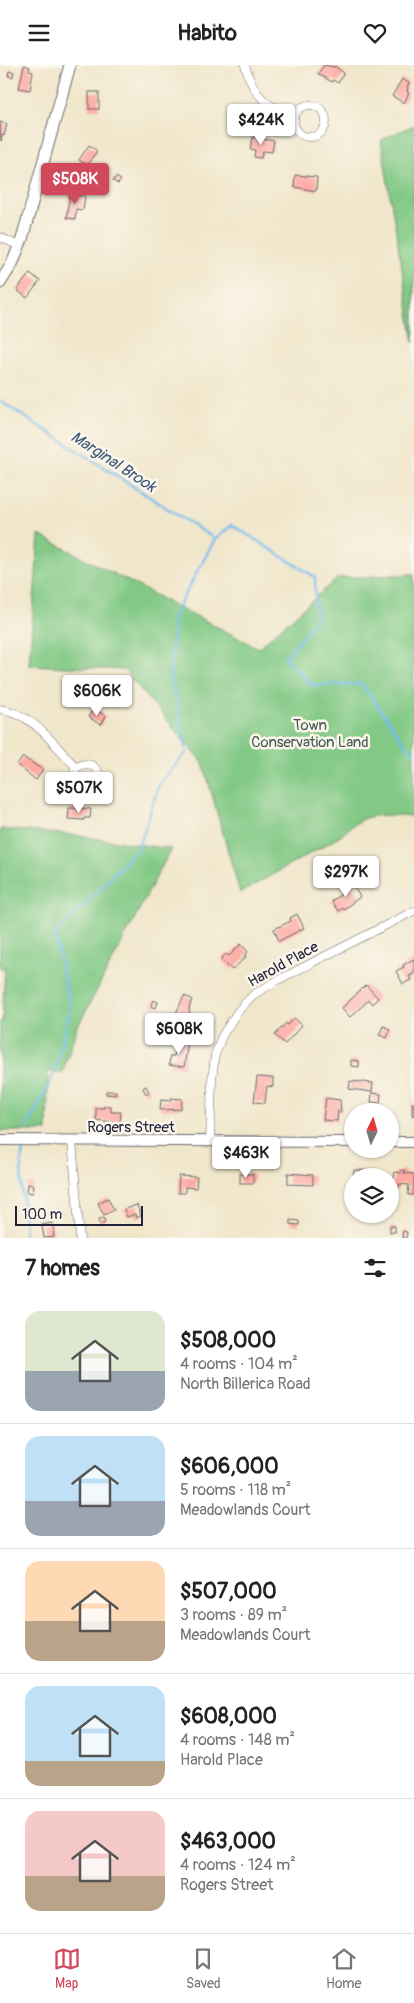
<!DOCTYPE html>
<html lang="en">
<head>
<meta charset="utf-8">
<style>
  :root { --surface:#fff; --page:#f2f2f2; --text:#222; --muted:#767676; --line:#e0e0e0; --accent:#d1495b }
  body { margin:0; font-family:Pangolin,sans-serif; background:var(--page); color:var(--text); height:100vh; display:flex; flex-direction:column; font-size:19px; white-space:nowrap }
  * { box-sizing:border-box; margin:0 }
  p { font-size:16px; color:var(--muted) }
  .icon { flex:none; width:28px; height:28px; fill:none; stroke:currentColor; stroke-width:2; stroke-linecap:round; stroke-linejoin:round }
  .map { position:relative; height:1173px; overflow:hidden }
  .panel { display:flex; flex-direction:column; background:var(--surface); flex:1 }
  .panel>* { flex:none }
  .needle { width:32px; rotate:5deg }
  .fabs { position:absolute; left:344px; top:1038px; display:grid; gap:10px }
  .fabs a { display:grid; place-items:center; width:55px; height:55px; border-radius:50%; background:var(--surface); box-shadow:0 1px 4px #0004; font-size:25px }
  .scale { position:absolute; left:15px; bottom:12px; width:128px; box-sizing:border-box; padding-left:5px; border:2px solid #22223b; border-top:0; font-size:14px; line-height:18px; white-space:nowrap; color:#22223b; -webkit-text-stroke:4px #fbf7ec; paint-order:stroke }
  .price { position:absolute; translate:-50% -42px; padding:0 11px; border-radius:5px; background:#fff; color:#222; font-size:16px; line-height:32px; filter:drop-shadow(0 1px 2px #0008) }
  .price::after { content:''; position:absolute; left:50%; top:30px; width:15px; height:11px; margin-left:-8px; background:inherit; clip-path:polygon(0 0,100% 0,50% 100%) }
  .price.current { background:var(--accent); color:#fff }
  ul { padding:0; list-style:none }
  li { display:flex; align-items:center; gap:15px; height:125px; padding:0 25px }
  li+li { border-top:1px solid var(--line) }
  li span { display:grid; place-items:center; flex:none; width:140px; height:100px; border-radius:15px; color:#555 }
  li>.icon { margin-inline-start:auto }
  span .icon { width:60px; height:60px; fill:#fffc; stroke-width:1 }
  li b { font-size:21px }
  h2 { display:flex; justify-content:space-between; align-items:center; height:60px; padding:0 25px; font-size:21px }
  header { display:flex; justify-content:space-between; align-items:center; height:65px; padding:0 25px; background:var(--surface); font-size:22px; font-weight:700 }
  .tab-bar { display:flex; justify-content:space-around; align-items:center; height:70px; border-top:1px solid var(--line); background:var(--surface); font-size:14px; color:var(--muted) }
  .tab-bar a { display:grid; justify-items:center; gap:2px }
  .tab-bar .current { color:var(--accent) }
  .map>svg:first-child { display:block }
</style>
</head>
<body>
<header><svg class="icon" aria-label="menu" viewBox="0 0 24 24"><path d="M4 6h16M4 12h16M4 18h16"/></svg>Habito<svg class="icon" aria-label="heart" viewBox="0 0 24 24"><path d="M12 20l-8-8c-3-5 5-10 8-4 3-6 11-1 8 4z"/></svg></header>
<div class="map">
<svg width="414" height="1173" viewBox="0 0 414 1173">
  <rect width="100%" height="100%" fill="#fbf7ec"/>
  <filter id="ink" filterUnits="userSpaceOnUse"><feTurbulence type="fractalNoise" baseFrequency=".02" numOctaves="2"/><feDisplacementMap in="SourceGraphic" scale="10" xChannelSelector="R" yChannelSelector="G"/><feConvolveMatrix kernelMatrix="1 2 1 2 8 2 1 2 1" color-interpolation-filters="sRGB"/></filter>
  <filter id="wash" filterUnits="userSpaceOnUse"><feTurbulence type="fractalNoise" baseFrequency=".0096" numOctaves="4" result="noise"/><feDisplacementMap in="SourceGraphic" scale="20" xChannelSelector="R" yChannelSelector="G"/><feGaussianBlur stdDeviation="1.12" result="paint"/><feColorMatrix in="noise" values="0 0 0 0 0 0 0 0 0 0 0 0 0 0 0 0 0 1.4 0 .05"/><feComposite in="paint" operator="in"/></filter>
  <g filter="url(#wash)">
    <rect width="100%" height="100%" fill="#f0e6ca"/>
    <g fill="#82c985" stroke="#527660">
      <polygon points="414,60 414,278 381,75"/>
      <path d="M 39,470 L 258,583 L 338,513 L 414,509 L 414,752 C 383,750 363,745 341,771 L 240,828 L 203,698 L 124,605 L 29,600 Z"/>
      <polygon points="0,764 73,770 171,784 76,965 62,1009 48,1006 47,1066 0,1066 0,957 2,957 5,903 0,903"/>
    </g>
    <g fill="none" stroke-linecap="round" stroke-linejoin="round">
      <g stroke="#74bded" stroke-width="2.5">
        <polyline points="0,336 215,474"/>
        <polyline points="27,1063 54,1009 70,944 55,870 139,782 159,719 187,687 170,609 174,550 215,474 232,460 315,512 316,554 285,593 312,620 362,619 406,681 414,687"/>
        <polyline points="23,1081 21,1101 25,1173"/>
      </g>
    </g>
    <g id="blocks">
      <g fill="#fda8a1">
        <polygon points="24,0 30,2 29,6 33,7 30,25 19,23"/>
        <polygon points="324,0 334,2 335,1 344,8 338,18 333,15 332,17 318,9"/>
        <polygon points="9,6 14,7 13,12 8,11"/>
        <polygon points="402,14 409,18 407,23 408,24 407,27 409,28 404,38 392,31"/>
        <rect x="89" y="27" width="10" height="17"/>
        <polygon points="0,57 7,59 4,71 2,70 1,76"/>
        <polygon points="253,72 274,76 272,87 263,86 261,93 254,92 255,85 250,84"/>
        <polygon points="89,80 97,86 87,100 79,95"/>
        <polygon points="295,110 317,112 316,126 294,122"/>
        <polygon points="116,112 121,115 118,119 113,116"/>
        <polygon points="70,129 85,131 83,145 76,144 75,154 66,153"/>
        <polygon points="30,208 40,216 27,233 17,225"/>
        <polygon points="94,643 106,651 101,660 88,652"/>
        <polygon points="23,692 43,705 36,715 17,700"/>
        <polygon points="69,743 91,744 90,753 84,753 84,755 68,754"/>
        <polygon points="352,819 360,832 344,844 343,843 338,846 331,836 346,826 345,824"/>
        <polygon points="297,849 304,863 279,876 274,864 291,856 290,853"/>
        <polygon points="241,879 248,887 244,891 246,892 232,905 221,894 226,889 229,891"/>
        <polygon points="414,894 414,909 409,911 411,915 403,919 396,906 404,902 403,900"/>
        <polygon points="366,920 378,933 372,939 369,935 350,952 342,943"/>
        <polygon points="184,931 192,934 189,944 190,950 186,960 173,955"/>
        <polygon points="153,935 158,937 156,943 151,941"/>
        <polygon points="294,953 302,960 285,979 275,970 286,958 288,960"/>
        <polygon points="383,961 390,964 387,973 379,970"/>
        <polygon points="177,976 188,977 184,1002 169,1000 170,991 174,991"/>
        <polygon points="351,995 359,996 359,1002 351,1001"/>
        <polygon points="257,1012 273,1013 273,1022 267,1021 265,1038 254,1037"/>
        <polygon points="350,1016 373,1018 372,1027 349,1024"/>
        <polygon points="146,1021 149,1027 146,1029 143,1023"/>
        <polygon points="106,1026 116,1026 116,1030 106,1029"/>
        <polygon points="372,1028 381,1029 380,1038 371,1037"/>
        <polygon points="171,1033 182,1034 181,1044 160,1045 161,1035 171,1036"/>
        <polygon points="326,1033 340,1035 341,1047 338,1046 337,1056 323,1055"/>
        <polygon points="412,1038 414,1038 414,1051 412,1050"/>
        <polygon points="104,1041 111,1041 111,1047 121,1047 120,1058 96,1055 96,1043 104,1043"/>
        <polygon points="354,1105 371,1106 371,1111 353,1111"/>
        <polygon points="401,1105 405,1105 404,1108 414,1109 414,1130 408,1130 409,1120 399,1119 399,1124 392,1124 395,1107 401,1108"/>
        <polygon points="288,1108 313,1110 313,1120 288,1119"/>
        <rect x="240" y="1109" width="13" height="9"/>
        <polygon points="179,1111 197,1112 196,1123 185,1122 185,1128 178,1128"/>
        <polygon points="28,1119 34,1120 33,1128 27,1127"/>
        <polygon points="108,1133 114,1145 104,1150 98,1138"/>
        <polygon points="137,1140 141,1151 136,1153 135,1149 127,1152 124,1144"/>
        <polygon points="104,1152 105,1157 100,1159 99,1154"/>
        <polygon points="290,1155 299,1156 299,1160 290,1159"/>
        <polygon points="52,1158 54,1167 53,1167 54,1172 44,1173 42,1160"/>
        <rect x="390" y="1161" width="5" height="6"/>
        <polygon points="403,1166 407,1167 406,1173 402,1173"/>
      </g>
    </g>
  </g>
  <g filter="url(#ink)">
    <use href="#blocks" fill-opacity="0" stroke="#6a676d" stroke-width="1"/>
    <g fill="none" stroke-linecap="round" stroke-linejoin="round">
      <defs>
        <g id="minor">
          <path d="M 245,0 C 253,31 266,41 295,51"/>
          <circle cx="310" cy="56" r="16"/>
          <polyline points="0,172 19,181"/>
          <path d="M 0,644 C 32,647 55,681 76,702"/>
          <circle cx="86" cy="712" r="13"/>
          <polyline points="72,1076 80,1173"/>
          <polyline points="210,1077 212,1015 215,990 222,971 238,946 253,930 278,915 414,846"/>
        </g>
        <g id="tertiary">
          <polyline points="0,1075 352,1077"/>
          <polyline points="390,1077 414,1077"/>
        </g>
        <polyline id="secondary" points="0,218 12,199 22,174 70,0"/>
      </defs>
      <use href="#minor" stroke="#6a676d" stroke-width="9"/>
      <use href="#tertiary" stroke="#6a676d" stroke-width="12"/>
      <use href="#secondary" stroke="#6a676d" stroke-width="13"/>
      <use href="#minor" stroke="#fff" stroke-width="8"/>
      <use href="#tertiary" stroke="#fff" stroke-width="10"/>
      <use href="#secondary" stroke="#fff" stroke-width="11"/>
    </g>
  </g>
  <g text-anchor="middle" stroke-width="5" stroke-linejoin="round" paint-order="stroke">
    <g font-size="15" fill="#445c55" stroke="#fbf7ec">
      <text x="310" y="665">Town<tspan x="310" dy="17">Conservation Land</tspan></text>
    </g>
    <g font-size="15" fill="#22223b" stroke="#fbf7ec">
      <text transform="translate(283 899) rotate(-29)" y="5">Harold Place</text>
      <text x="131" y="1067">Rogers Street</text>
    </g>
    <g font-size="16" font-style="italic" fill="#3f5879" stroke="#fbf7ec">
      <text transform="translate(114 396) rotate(33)" y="6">Marginal Brook</text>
    </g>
  </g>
</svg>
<div class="fabs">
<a><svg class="needle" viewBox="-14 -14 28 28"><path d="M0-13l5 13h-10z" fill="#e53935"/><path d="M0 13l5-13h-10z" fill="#767676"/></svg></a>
<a><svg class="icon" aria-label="layers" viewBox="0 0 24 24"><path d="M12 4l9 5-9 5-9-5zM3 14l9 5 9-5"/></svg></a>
</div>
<div class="scale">100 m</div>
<b class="price" style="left:261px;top:81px">$424K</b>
<b class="price current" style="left:75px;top:140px">$508K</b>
<b class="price" style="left:97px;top:652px">$606K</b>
<b class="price" style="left:79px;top:749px">$507K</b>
<b class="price" style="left:346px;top:833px">$297K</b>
<b class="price" style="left:179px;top:990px">$608K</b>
<b class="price" style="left:246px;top:1114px">$463K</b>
</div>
<section class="panel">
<h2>7 homes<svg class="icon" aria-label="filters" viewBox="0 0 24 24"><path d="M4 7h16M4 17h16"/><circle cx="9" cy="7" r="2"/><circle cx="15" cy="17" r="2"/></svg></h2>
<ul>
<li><span style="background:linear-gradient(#dfe7d0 60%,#9aa5b1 0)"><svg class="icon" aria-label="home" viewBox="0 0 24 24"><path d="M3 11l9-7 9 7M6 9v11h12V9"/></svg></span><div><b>$508,000</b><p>4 rooms · 104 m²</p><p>North Billerica Road</p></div></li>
<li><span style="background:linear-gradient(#bfe0f5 65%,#9aa5b1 0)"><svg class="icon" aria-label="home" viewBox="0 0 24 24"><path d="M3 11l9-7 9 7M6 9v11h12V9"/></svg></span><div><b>$606,000</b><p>5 rooms · 118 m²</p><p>Meadowlands Court</p></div></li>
<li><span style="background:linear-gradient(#ffd9b3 60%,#b9a48a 0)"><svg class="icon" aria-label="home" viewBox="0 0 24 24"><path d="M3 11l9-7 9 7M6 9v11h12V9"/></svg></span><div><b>$507,000</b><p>3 rooms · 89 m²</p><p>Meadowlands Court</p></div></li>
<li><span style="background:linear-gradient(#bfe0f5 75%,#b9a48a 0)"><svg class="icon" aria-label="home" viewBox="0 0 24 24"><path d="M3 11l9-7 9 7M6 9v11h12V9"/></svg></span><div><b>$608,000</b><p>4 rooms · 148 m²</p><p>Harold Place</p></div></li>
<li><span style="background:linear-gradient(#f6c9c9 65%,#b9a48a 0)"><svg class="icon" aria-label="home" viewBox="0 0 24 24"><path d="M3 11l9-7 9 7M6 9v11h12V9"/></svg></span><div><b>$463,000</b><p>4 rooms · 124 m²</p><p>Rogers Street</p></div></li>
</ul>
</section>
<nav class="tab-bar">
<a class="current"><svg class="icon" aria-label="map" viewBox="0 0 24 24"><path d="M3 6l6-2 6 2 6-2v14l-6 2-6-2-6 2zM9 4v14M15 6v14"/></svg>Map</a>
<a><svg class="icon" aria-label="saved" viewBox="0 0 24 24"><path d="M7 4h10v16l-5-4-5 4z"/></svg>Saved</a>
<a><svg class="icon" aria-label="home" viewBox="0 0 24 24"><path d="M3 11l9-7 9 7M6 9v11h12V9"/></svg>Home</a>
</nav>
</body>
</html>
